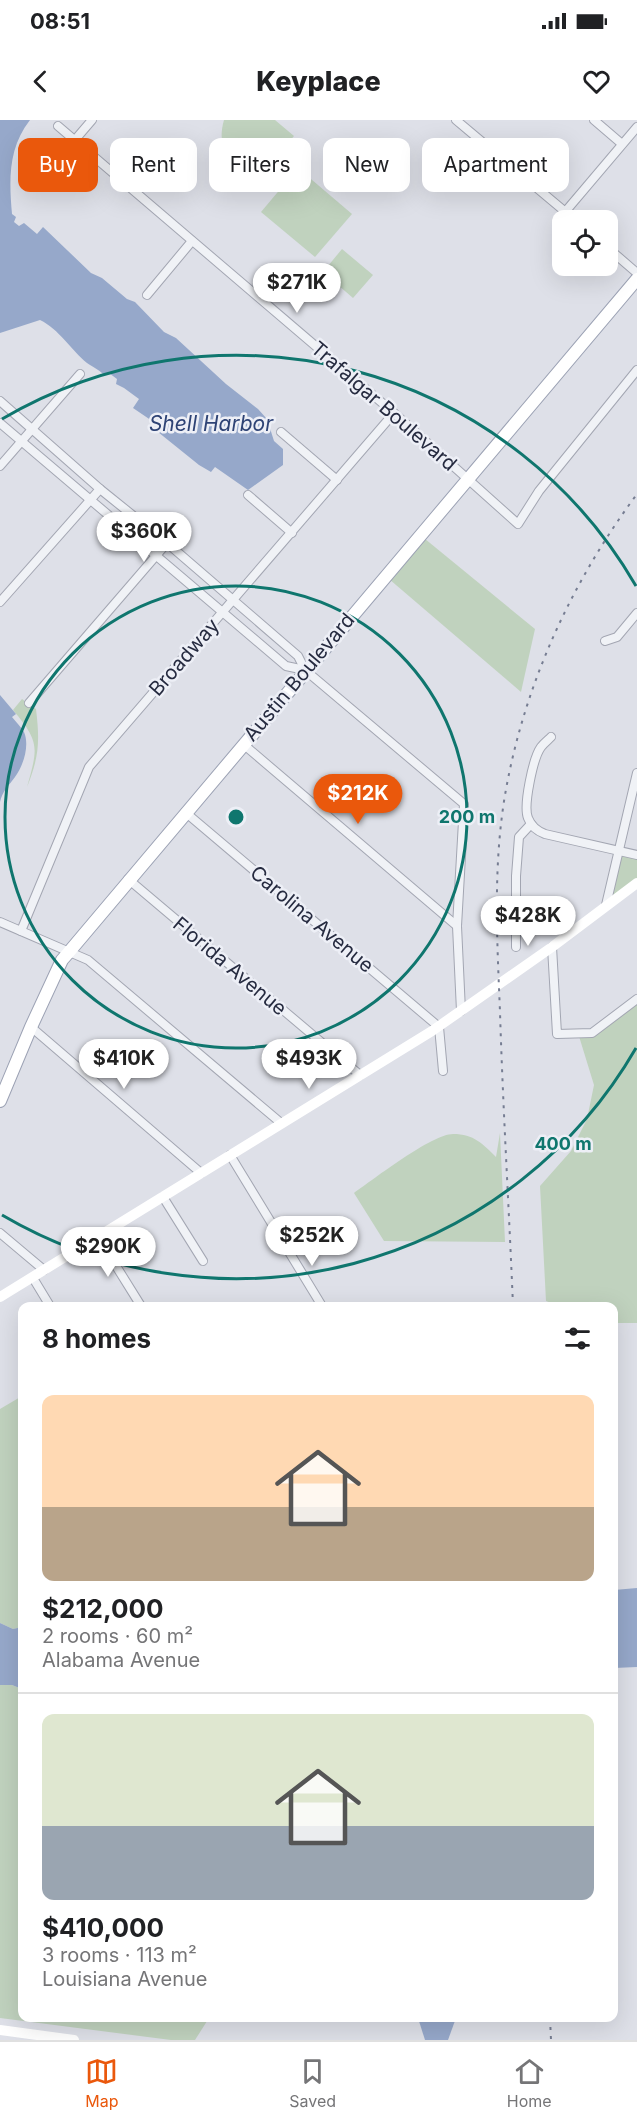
<!DOCTYPE html>
<html lang="en">
<head>
<meta charset="utf-8">
<style>
  :root { --surface:#fff; --page:#f2f2f2; --text:#202124; --muted:#757577; --line:#e0e0e0; --accent:#ea580c }
  body { margin:0; font-family:Inter,sans-serif; background:var(--page); color:var(--text); height:100vh; display:flex; flex-direction:column; font-size:22px; white-space:nowrap }
  * { box-sizing:border-box; margin:0 }
  p { font-size:20px; color:var(--muted) }
  .icon { flex:none; width:33px; height:33px; fill:none; stroke:currentColor; stroke-width:2; stroke-linecap:round; stroke-linejoin:round }
  .map { position:relative; flex:1; overflow:hidden }
  .drawer { position:absolute; left:18px; top:1182px; width:600px; height:720px; display:flex; flex-direction:column; background:var(--surface); border-radius:12px; box-shadow:0 6px 24px #0002 }
  .drawer>* { flex:none }
  .guide { position:absolute; left:18px; top:18px; width:602px; height:54px; display:flex; gap:12px }
  .tools { position:absolute; left:552px; top:90px; display:grid; gap:12px }
  .tools a { display:grid; place-items:center; width:66px; height:66px; border-radius:12px; background:var(--surface); box-shadow:0 6px 24px #0002; font-size:30px }
  .price { position:absolute; translate:-50% -51px; padding:0 14px; border-radius:21px; background:#fff; color:#222; font-size:20px; line-height:39px; filter:drop-shadow(0 2px 3px #0008) }
  .price::after { content:''; position:absolute; left:50%; top:36px; width:18px; height:14px; margin-left:-9px; background:inherit; clip-path:polygon(0 0,100% 0,50% 100%) }
  .price.on { background:var(--accent); color:#fff }
  ul { padding:0; list-style:none }
  li { display:grid; align-content:center; gap:12px; height:318px; padding:0 24px }
  li+li { border-top:2px solid var(--line) }
  li span { display:grid; place-items:center; height:186px; border-radius:12px; color:#555 }
  li>.icon { margin-inline-start:auto }
  span .icon { width:108px; height:108px; fill:#fffc; stroke-width:1 }
  li b { font-size:26px }
  h2 { display:flex; justify-content:space-between; align-items:center; height:72px; padding:0 24px; font-size:26px }
  .pill { padding:0 21px; border-radius:12px; background:var(--surface); box-shadow:0 6px 24px #0002; font-size:21px; line-height:54px }
  .pill.on { background:var(--accent); color:#fff }
  .status { display:flex; justify-content:space-between; align-items:center; height:42px; padding:0 30px; background:var(--surface); direction:ltr }
  .status svg { height:16px; fill:currentColor }
  header { display:flex; justify-content:space-between; align-items:center; height:78px; padding:0 24px; background:var(--surface); font-size:27px; font-weight:800 }
  .tab-bar { display:flex; justify-content:space-around; align-items:center; height:84px; border-top:2px solid var(--line); background:var(--surface); font-size:16px; color:var(--muted) }
  .tab-bar a { display:grid; justify-items:center; gap:3px }
  .tab-bar .on { color:var(--accent) }
  .map>svg:first-child { display:block }
</style>
</head>
<body>
<div class="status"><b>08:51</b><svg viewBox="0 0 49 12"><path d="M0 12V9h3v3zM5 12V6h3v6zM10 12V3h3v9zM15 12V0h3v12zM26 1h20v11H26zM47 4h2v5h-2z"/></svg></div>
<header><svg class="icon" aria-label="back" viewBox="0 0 24 24"><path d="M15 5l-7 7 7 7"/></svg>Keyplace<svg class="icon" aria-label="heart" viewBox="0 0 24 24"><path d="M12 20l-8-8c-3-5 5-10 8-4 3-6 11-1 8 4z"/></svg></header>
<div class="map">
<svg width="637" height="1920" viewBox="0 0 637 1920">
  <rect width="100%" height="100%" fill="#dee0e8"/>
  <g fill="#c0d2be">
    <path d="M 224,0 L 275,0 L 294,16 L 254,62 C 233,43 215,31 224,0 Z"/>
    <polygon points="470,22 492,40 470,66 448,48"/>
    <polygon points="298,48 352,94 315,137 261,92"/>
    <polygon points="342,129 373,155 353,178 323,152"/>
    <polygon points="419,414 535,509 521,572 382,453"/>
    <path d="M 22,579 L 36,589 C 40,622 39,637 27,667 C 38,628 40,622 13,590 Z"/>
    <polygon points="620,733 637,737 637,761 610,781"/>
    <polygon points="637,880 637,1203 614,1203 614,1186 559,1186 546,1181 540,1066 571,1031 587,999 594,965 578,913 592,913"/>
    <path d="M 500,1013 L 505,1122 L 384,1121 L 354,1073 C 374,1059 432,1014 453,1014 C 474,1014 483,1024 496,1037 Z"/>
    <polygon points="22,1276 22,1507 13,1509 0,1503 0,1289"/>
    <polygon points="0,1565 12,1565 22,1569 22,1898 209,1898 195,1920 171,1920 0,1898"/>
  </g>
  <g fill="#96a8ca">
    <path d="M 0,0 L 30,0 C 8,28 9,60 12,94 L 16,97 L 14,102 L 19,106 L 24,103 L 37,114 L 43,107 L 91,153 L 102,158 L 127,179 L 135,182 L 164,212 L 176,218 L 226,264 L 258,289 L 267,299 L 274,321 L 283,329 L 283,345 L 248,370 L 215,347 L 211,352 L 199,345 L 158,312 L 161,307 L 133,288 L 139,279 L 124,268 L 116,264 L 117,259 L 109,253 L 103,254 C 98,249 93,247 87,243 C 71,230 59,209 40,200 L 0,213 Z"/>
    <path d="M 0,575 L 16,594 L 12,597 C 16,602 21,607 24,612 C 30,626 23,646 15,657 C 9,665 2,672 0,682 Z"/>
    <polygon points="637,1468 637,1547 614,1548 614,1470"/>
    <polygon points="0,1503 13,1509 22,1507 22,1569 12,1565 0,1565"/>
    <polygon points="418,1898 456,1898 448,1920 425,1920"/>
  </g>
  <g fill="none" stroke-linecap="round" stroke-linejoin="round">
    <defs>
      <g id="street">
        <polyline points="456,0 575,100"/>
        <polyline points="594,0 622,24"/>
        <polyline points="58,6 394,293 518,404 539,371 637,250"/>
        <polyline points="74,21 92,0"/>
        <polyline points="565,92 637,7"/>
        <polyline points="608,128 637,153"/>
        <polyline points="147,175 192,121"/>
        <polyline points="0,281 100,369 167,423 298,536 305,550 464,684 457,806 461,891"/>
        <polyline points="0,303 286,546 305,550"/>
        <polyline points="281,312 337,360"/>
        <polyline points="0,346 80,254"/>
        <polyline points="248,375 292,413"/>
        <polyline points="0,482 100,369"/>
        <polyline points="605,521 617,517 637,493"/>
        <polyline points="29,583 167,423"/>
        <path d="M 551,617 C 548,620 544,623 541,627 C 533,638 523,686 528,698 C 531,706 537,711 545,714 L 637,735"/>
        <polyline points="243,624 457,806"/>
        <polyline points="185,692 439,907 443,951"/>
        <polyline points="128,759 360,955"/>
        <polyline points="606,785 637,653"/>
        <polyline points="0,802 88,840 281,1003"/>
        <polyline points="21,811 89,647 394,293"/>
        <polyline points="516,827 516,756 519,717 531,704"/>
        <polyline points="552,827 557,914 592,913 637,879"/>
        <polyline points="31,907 201,1053"/>
        <polyline points="230,1035 322,1186"/>
        <polyline points="163,1077 203,1141"/>
        <polyline points="0,1113 44,1150"/>
        <polyline points="98,1117 141,1186"/>
        <polyline points="33,1158 50,1186"/>
      </g>
      <polyline id="primary" points="0,981 31,907 62,840 69,832 637,159"/>
    </defs>
    <use href="#street" stroke="#a3a6b2" stroke-width="10"/>
    <use href="#primary" stroke="#9ca2b4" stroke-width="14"/>
    <use href="#street" stroke="#f0f2f6" stroke-width="8"/>
    <g stroke="#fff" stroke-width="10">
      <polyline points="0,1177 432,911 552,827 637,763"/>
      <polyline points="0,1910 74,1920"/>
    </g>
    <use href="#primary" stroke="#fff" stroke-width="12"/>
    <g stroke="#767d92" stroke-width="2" stroke-dasharray="3 6" stroke-linecap="butt">
      <path d="M 513,1186 C 509,1088 503,990 500,892 C 497,819 493,747 505,675 C 524,565 571,463 637,374"/>
      <polyline points="550,1898 551,1920"/>
    </g>
  </g>
  <g fill="none" stroke="#0f766e" stroke-width="3">
    <circle cx="236" cy="697" r="231"/>
    <path d="M636 928A462 462 0 0 1 2 1095M2 299A462 462 0 0 1 636 466"/>
  </g>
  <g text-anchor="middle" stroke-width="5" stroke-linejoin="round" paint-order="stroke">
    <g font-size="20" fill="#262b40" stroke="#edeff6">
      <text transform="translate(384 286) rotate(41)" y="7">Trafalgar Boulevard</text>
      <text transform="translate(184 537) rotate(-49)" y="7">Broadway</text>
      <text transform="translate(299 557) rotate(-50)" y="7">Austin Boulevard</text>
      <text transform="translate(312 799) rotate(40)" y="7">Carolina Avenue</text>
      <text transform="translate(230 846) rotate(40)" y="7">Florida Avenue</text>
    </g>
    <g font-size="21" font-style="italic" fill="#2e4375" stroke="#edeff6">
      <text x="211" y="311">Shell Harbor</text>
    </g>
  </g>
  <circle cx="236" cy="697" r="9" fill="#0f766e" stroke="#edeff6" stroke-width="3"/>
  <g font-size="18" text-anchor="middle" font-weight="bold" fill="#0f766e" stroke="#edeff6" stroke-width="5" stroke-linejoin="round" paint-order="stroke">
    <text x="467" y="703">200 m</text>
    <text x="563" y="1030">400 m</text>
  </g>
</svg>
<div class="tools">
<a><svg class="icon" aria-label="locate" viewBox="0 0 24 24"><circle cx="12" cy="12" r="6"/><path d="M12 2v4M12 18v4M2 12h4M18 12h4"/></svg></a>
</div>
<b class="price" style="left:297px;top:194px">$271K</b>
<b class="price" style="left:144px;top:443px">$360K</b>
<b class="price on" style="left:358px;top:705px">$212K</b>
<b class="price" style="left:528px;top:827px">$428K</b>
<b class="price" style="left:124px;top:970px">$410K</b>
<b class="price" style="left:309px;top:970px">$493K</b>
<b class="price" style="left:312px;top:1147px">$252K</b>
<b class="price" style="left:108px;top:1158px">$290K</b>
<div class="guide">
<a class="pill on">Buy</a>
<a class="pill">Rent</a>
<a class="pill">Filters</a>
<a class="pill">New</a>
<a class="pill">Apartment</a>
</div>
<section class="drawer">
<h2>8 homes<svg class="icon" aria-label="filters" viewBox="0 0 24 24"><path d="M4 7h16M4 17h16"/><circle cx="9" cy="7" r="2"/><circle cx="15" cy="17" r="2"/></svg></h2>
<ul>
<li><span style="background:linear-gradient(#ffd9b3 60%,#b9a48a 0)"><svg class="icon" aria-label="home" viewBox="0 0 24 24"><path d="M3 11l9-7 9 7M6 9v11h12V9"/></svg></span><div><b>$212,000</b><p>2 rooms · 60 m²</p><p>Alabama Avenue</p></div></li>
<li><span style="background:linear-gradient(#dfe7d0 60%,#9aa5b1 0)"><svg class="icon" aria-label="home" viewBox="0 0 24 24"><path d="M3 11l9-7 9 7M6 9v11h12V9"/></svg></span><div><b>$410,000</b><p>3 rooms · 113 m²</p><p>Louisiana Avenue</p></div></li>
</ul>
</section>
</div>
<nav class="tab-bar">
<a class="on"><svg class="icon" aria-label="map" viewBox="0 0 24 24"><path d="M3 6l6-2 6 2 6-2v14l-6 2-6-2-6 2zM9 4v14M15 6v14"/></svg>Map</a>
<a><svg class="icon" aria-label="saved" viewBox="0 0 24 24"><path d="M7 4h10v16l-5-4-5 4z"/></svg>Saved</a>
<a><svg class="icon" aria-label="home" viewBox="0 0 24 24"><path d="M3 11l9-7 9 7M6 9v11h12V9"/></svg>Home</a>
</nav>
</body>
</html>
